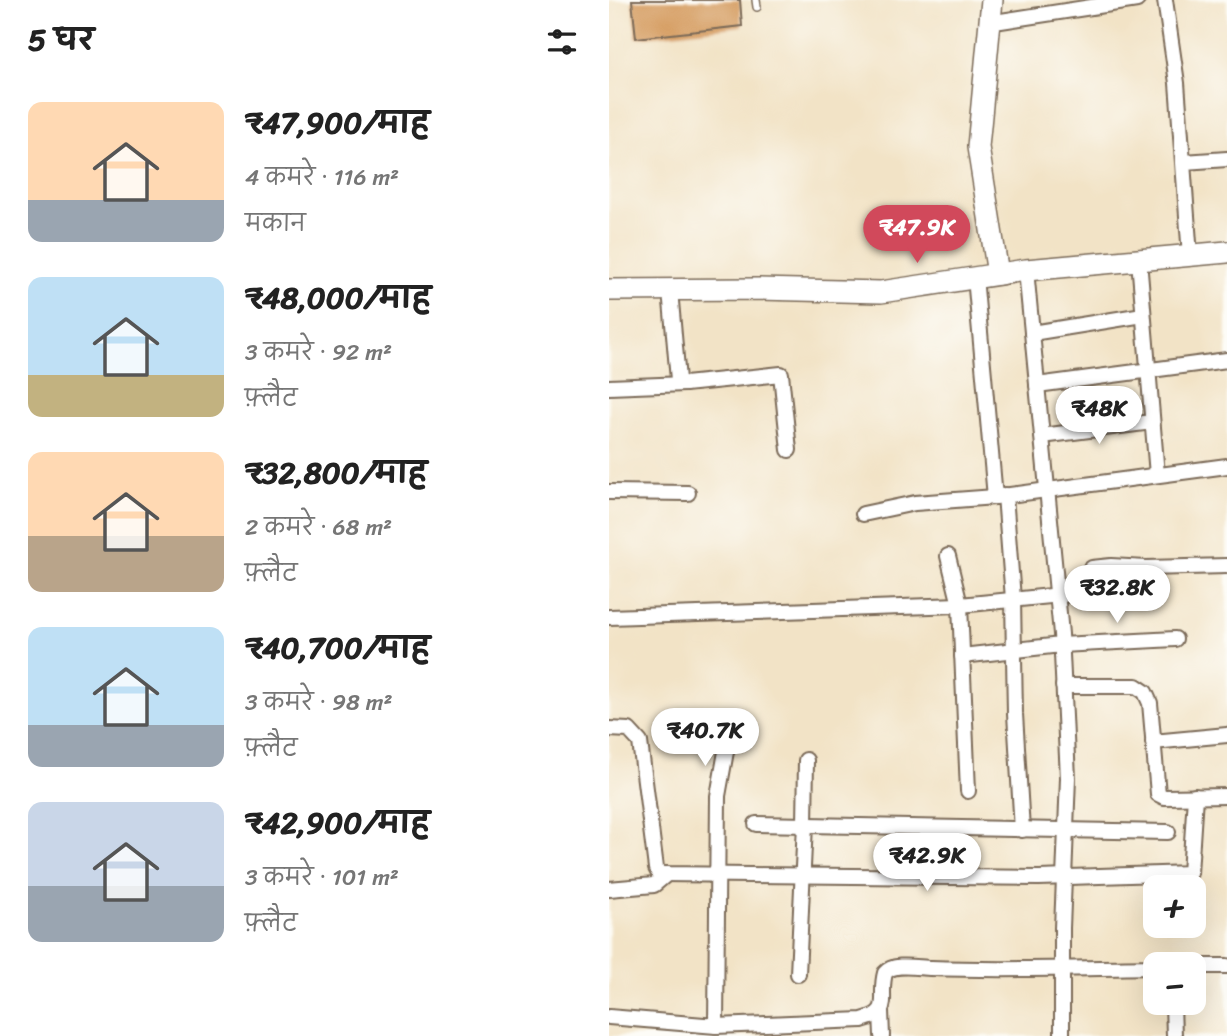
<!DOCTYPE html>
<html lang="hi">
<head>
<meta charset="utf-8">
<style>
  :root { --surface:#fff; --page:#f6f6f6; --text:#222; --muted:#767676; --accent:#d1495b }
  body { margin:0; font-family:Sriracha,"Playpen Sans Deva",sans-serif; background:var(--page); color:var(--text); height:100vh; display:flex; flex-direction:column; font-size:26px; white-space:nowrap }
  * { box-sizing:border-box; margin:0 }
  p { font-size:23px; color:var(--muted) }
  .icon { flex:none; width:38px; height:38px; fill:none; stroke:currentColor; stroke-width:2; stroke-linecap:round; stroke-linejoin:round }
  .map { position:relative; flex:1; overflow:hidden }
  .details { display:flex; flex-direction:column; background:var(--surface); width:609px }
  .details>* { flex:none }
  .tools { position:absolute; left:534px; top:875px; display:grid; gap:14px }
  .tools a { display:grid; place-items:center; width:63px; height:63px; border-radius:14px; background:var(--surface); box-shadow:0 7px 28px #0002; font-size:35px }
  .price { position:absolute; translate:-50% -60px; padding:0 16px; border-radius:24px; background:#fff; color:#222; font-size:23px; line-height:46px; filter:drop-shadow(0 2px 4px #0008) }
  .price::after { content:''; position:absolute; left:50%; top:42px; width:21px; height:16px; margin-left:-10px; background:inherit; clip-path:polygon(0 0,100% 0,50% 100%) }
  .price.current { background:var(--accent); color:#fff }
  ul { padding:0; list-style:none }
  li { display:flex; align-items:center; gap:21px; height:175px; padding:0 28px }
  li span { display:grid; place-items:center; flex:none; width:196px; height:140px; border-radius:14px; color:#555 }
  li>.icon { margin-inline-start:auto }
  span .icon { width:84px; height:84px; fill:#fffc; stroke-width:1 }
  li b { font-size:30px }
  h2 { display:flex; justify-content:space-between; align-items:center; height:84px; padding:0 28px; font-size:30px }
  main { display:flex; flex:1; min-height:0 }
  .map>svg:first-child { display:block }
</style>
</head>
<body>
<main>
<section class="details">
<h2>5 घर<svg class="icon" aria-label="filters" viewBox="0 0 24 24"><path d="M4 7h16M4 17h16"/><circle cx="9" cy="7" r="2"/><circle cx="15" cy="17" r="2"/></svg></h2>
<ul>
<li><span style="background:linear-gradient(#ffd9b3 70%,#9aa5b1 0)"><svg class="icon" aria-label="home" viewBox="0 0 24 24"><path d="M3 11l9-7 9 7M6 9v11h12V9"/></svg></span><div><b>₹47,900/माह</b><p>4 कमरे · 116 m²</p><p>मकान</p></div></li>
<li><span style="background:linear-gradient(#bfe0f5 70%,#c2b280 0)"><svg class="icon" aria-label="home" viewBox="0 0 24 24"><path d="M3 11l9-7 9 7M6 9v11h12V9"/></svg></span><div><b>₹48,000/माह</b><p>3 कमरे · 92 m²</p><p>फ़्लैट</p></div></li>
<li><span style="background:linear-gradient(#ffd9b3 60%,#b9a48a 0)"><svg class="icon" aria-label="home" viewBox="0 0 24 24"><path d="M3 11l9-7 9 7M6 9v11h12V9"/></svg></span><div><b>₹32,800/माह</b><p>2 कमरे · 68 m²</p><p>फ़्लैट</p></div></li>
<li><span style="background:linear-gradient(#bfe0f5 70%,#9aa5b1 0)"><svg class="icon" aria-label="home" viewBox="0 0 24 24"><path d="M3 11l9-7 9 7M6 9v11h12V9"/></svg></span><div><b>₹40,700/माह</b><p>3 कमरे · 98 m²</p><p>फ़्लैट</p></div></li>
<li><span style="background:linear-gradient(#c9d6e8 60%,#9aa5b1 0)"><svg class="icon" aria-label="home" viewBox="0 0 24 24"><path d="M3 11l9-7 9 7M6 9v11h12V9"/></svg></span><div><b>₹42,900/माह</b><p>3 कमरे · 101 m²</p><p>फ़्लैट</p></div></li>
</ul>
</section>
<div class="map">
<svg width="618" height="1036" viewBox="0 0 618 1036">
  <rect width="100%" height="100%" fill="#fdfcf7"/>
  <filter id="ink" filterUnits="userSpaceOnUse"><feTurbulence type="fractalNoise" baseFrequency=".0143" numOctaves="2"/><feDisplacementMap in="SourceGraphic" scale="14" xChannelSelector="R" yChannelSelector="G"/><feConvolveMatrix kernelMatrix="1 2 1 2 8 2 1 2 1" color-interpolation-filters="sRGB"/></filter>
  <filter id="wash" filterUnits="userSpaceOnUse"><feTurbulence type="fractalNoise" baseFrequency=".00686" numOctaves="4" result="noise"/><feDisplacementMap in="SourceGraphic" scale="28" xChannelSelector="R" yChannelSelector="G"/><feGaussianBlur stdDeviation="1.57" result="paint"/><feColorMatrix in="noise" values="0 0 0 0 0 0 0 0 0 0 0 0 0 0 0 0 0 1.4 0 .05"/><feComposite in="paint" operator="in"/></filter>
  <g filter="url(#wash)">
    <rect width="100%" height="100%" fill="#f2e3c6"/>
    <g id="blocks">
      <polygon fill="#d39758" points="23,0 131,0 133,26 27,38"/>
    </g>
  </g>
  <g filter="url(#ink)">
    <use href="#blocks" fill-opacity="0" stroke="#7b6b59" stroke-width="2"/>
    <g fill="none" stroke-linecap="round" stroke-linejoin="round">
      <defs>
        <polyline id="lane" points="147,0 148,7"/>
        <g id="street">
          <polyline points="556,0 568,83 581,256"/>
          <polyline points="379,23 528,0"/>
          <polyline points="575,162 618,159"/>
          <polyline points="530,260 548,475"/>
          <polyline points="417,270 452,634 459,778 453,928 453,1036"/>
          <polyline points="366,277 386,497"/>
          <polyline points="61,290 69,380 76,384 172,374 180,450"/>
          <polyline points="423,333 534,315"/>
          <polyline points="428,385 618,360"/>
          <polyline points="0,387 76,384"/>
          <polyline points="433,436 543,422"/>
          <polyline points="0,492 79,493"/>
          <polyline points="396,495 404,599 406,714 413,830"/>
          <polyline points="254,514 306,503 386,497 618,466"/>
          <polyline points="339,556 351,605 359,791"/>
          <polyline points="0,617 351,605 472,593 476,588 476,574 483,568 502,566 537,568 618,566"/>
          <polyline points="353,656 452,645 566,639"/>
          <polyline points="454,686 527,686 536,692 541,703 549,794 555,797 618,796"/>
          <polyline points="0,729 20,730 31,742 47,868 49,872 54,874 430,878 581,873 586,796"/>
          <polyline points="544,742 618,735"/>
          <polyline points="147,824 559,832"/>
          <polyline points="0,889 45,885 58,874"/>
          <polyline points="584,966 618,966"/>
          <polyline points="189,974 196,824 197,760"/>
          <polyline points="564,1003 565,1036"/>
          <polyline points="272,1011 273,1036"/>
          <path d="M 0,1017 L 107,1026 L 253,1020 C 285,1012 269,998 276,973 C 285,962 309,968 322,968 C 397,971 472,968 546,967"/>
          <polyline points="107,1026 109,796 118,746"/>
        </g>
        <g id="secondary">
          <polyline points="383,0 369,147 389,274"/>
          <polyline points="0,290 149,289 272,292 417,270 618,252"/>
        </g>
      </defs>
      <use href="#lane" stroke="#7b6b59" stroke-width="10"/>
      <use href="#street" stroke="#7b6b59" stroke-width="18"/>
      <use href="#secondary" stroke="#7b6b59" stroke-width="24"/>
      <use href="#lane" stroke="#fff" stroke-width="7"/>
      <use href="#street" stroke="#fff" stroke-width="14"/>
      <use href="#secondary" stroke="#fff" stroke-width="21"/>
    </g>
  </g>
</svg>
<div class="tools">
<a>+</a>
<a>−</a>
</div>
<b class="price current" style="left:308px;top:265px">₹47.9K</b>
<b class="price" style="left:490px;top:446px">₹48K</b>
<b class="price" style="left:508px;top:625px">₹32.8K</b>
<b class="price" style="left:96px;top:768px">₹40.7K</b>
<b class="price" style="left:318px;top:893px">₹42.9K</b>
</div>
</main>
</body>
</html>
